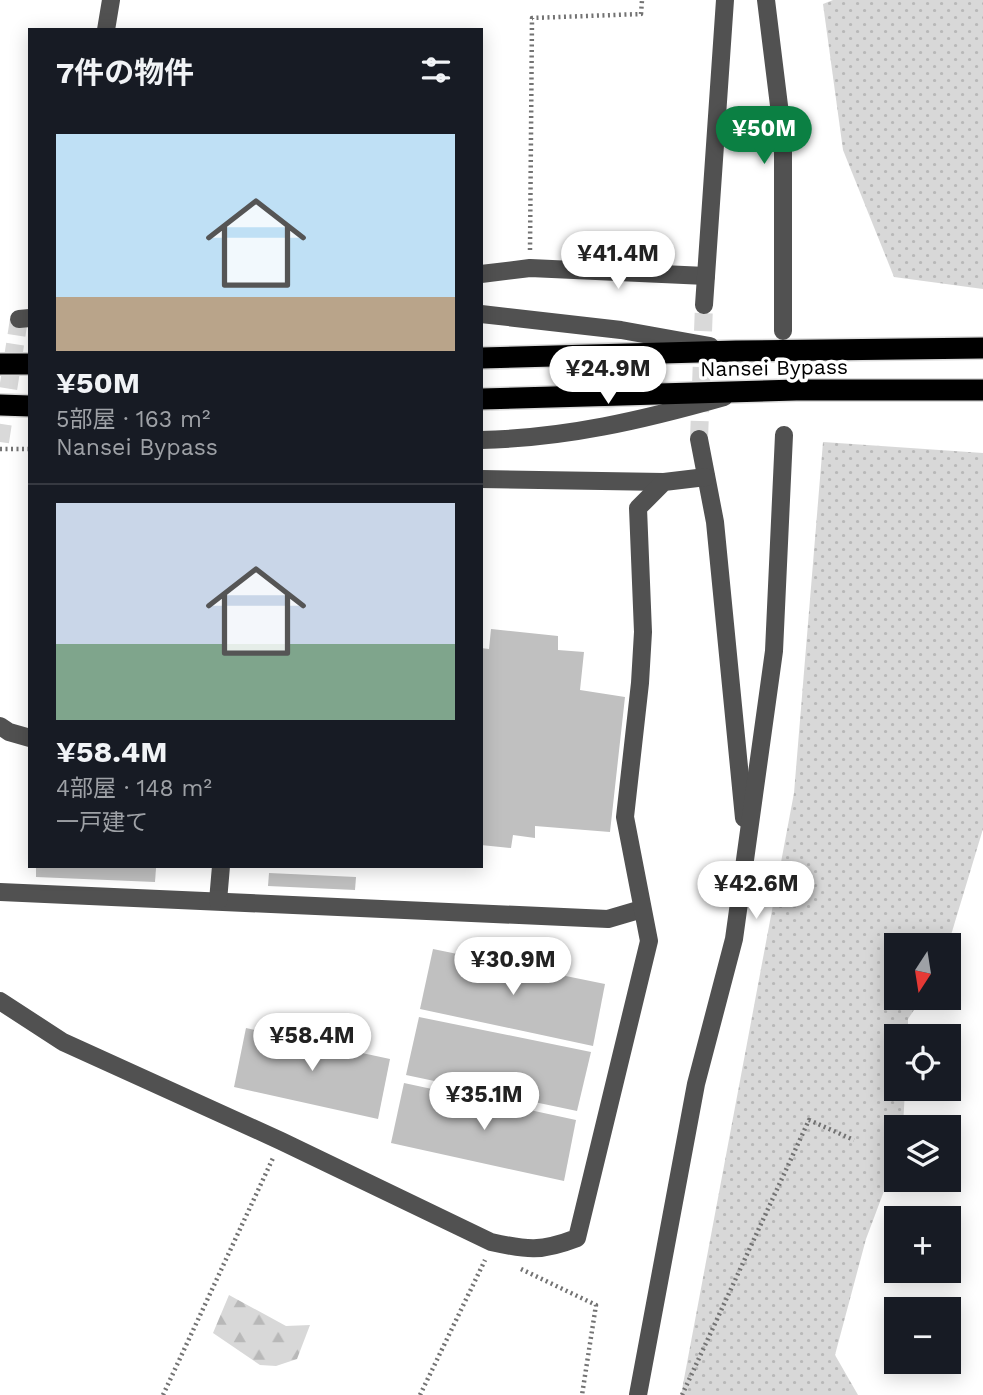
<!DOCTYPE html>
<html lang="ja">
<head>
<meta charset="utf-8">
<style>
  :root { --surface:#171b24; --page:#20242c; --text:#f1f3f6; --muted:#9ea1a6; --line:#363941; --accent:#0b8043 }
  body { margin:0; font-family:"Work Sans","Noto Sans JP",sans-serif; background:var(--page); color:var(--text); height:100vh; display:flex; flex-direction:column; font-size:26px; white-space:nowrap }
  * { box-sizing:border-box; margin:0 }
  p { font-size:23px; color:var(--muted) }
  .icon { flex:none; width:38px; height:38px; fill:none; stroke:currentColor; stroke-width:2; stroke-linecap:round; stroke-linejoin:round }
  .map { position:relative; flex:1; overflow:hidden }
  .side { position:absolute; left:28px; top:28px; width:455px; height:840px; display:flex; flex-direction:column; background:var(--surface); border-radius:0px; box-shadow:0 4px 18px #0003 }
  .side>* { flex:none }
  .needle { width:46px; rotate:192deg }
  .controls { position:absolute; left:884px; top:933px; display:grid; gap:14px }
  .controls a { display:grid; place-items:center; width:77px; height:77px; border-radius:0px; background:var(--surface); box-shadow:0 4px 18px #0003; font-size:35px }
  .price { position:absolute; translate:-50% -60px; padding:0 16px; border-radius:24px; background:#fff; color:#222; font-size:23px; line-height:46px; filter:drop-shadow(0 2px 4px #0008) }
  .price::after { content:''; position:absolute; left:50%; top:42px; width:21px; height:16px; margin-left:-10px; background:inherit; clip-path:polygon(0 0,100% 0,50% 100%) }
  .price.active { background:var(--accent); color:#fff }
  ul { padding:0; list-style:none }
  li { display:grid; align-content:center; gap:14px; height:371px; padding:0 28px }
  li+li { border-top:2px solid var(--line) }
  li span { display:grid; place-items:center; height:217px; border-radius:0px; color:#555 }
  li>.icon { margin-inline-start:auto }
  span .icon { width:126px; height:126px; fill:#fffc; stroke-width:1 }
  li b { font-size:30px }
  h2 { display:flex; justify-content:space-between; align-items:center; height:84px; padding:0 28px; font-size:30px }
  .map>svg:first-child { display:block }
</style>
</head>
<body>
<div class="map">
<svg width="983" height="1395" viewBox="0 0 983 1395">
  <defs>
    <pattern id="grass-dots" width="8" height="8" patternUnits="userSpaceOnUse" patternTransform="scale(1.75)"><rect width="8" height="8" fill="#d8d8d8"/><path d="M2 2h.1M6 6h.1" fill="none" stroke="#b8b8b8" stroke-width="1.8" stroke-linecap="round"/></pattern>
    <pattern id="forest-firs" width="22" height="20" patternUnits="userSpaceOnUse" patternTransform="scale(1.75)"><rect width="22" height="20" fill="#d8d8d8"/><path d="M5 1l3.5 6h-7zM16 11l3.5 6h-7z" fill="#b8b8b8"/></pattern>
  </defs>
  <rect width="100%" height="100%" fill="#fff"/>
  <g fill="url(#grass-dots)">
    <polygon points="833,0 983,0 983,289 894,277 843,150 823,4"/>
    <polygon points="823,442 983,453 983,829 948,945 896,945 896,998 922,998 908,1019 908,1036 896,1036 896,1088 905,1089 903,1127 896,1127 896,1159 866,1239 835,1355 858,1395 681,1395 794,793"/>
  </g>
  <polygon fill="url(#forest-firs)" points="229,1295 286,1326 310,1325 297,1359 276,1366 260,1365 213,1333"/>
  <g fill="#c0c0c0">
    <polygon points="491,629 558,636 558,650 584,652 580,690 625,697 610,832 535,826 535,838 513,835 511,848 481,845 481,648 489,649"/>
    <polygon points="36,866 156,868 155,882 36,877"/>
    <polygon points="269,873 356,877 355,890 268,886"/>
    <polygon points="433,949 605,984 593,1046 420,1009"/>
    <polygon points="419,1017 591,1052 577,1111 406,1075"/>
    <polygon points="246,1028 390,1059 378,1119 234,1087"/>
    <polygon points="404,1083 576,1120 564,1181 391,1143"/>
  </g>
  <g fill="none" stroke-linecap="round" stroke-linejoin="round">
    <g stroke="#d9d9d9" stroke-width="18" stroke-dasharray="18 9" stroke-linecap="butt">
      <polyline points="699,439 704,305"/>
      <polyline points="0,442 19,319"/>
    </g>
    <defs>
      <g id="highway">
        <polyline points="481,358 736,351 983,348"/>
        <polyline points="0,364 30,364"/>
        <polyline points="481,399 796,390 983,390"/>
        <polyline points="0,405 30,406"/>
      </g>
    </defs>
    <use href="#highway" stroke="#dbdbdb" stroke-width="24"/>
    <g stroke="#737373" stroke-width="4.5" stroke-dasharray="2 3.5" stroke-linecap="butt">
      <polyline points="530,250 532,18 641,14 642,0"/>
      <polyline points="0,449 30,449"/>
      <polyline points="521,1269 596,1305 582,1395"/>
      <polyline points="163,1395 273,1158"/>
      <polyline points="420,1395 485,1260"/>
      <polyline points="682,1395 809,1120 854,1140"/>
    </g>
    <g stroke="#515151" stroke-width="18">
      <polyline points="766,0 783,138 783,331"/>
      <polyline points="106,30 111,0"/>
      <polyline points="481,274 530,268 706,276"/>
      <polyline points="704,305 725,0"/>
      <polyline points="481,314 621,330 710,346"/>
      <polyline points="19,319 30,318"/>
      <polyline points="699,439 715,522 744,818"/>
      <path d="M 481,440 C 566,438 643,420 724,397"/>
      <polyline points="481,479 664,482"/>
      <polyline points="0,726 9,732 30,738"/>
      <polyline points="0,892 608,919 642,909"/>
      <polyline points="218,901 221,866"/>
      <path d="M 0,1001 L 63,1042 L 281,1141 L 491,1242 C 527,1250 541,1252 577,1238 L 649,941 L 625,817 L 640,683 L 643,632 L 638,508 L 664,482 L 706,477"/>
      <polyline points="638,1395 696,1084 734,939 774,651 784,435"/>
    </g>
    <use href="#highway" stroke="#000" stroke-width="21"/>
  </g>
  <g text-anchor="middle" stroke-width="7" stroke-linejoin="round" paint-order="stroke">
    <g font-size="21" fill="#000" stroke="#fff">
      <text transform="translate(774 368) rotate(-1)" y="7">Nansei Bypass</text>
    </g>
  </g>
</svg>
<div class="controls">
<a><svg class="needle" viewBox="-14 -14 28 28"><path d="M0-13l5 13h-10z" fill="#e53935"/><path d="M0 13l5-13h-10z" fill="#9ea1a6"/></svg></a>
<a><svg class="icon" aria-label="locate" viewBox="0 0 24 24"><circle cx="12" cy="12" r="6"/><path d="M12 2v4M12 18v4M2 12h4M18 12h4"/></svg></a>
<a><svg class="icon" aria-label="layers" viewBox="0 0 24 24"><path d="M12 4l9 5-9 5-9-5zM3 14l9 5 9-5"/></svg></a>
<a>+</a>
<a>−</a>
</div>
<b class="price active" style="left:764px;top:166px">¥50M</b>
<b class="price" style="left:618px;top:291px">¥41.4M</b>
<b class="price" style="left:608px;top:406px">¥24.9M</b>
<b class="price" style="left:756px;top:921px">¥42.6M</b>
<b class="price" style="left:513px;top:997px">¥30.9M</b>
<b class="price" style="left:312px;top:1073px">¥58.4M</b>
<b class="price" style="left:484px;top:1132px">¥35.1M</b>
<section class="side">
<h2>7件の物件<svg class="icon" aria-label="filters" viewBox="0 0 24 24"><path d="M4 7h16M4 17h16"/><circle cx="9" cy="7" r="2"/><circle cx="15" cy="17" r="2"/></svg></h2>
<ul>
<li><span style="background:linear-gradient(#bfe0f5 75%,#b9a48a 0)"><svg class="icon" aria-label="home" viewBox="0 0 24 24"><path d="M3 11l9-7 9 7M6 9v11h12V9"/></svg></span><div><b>¥50M</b><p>5部屋 · 163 m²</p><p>Nansei Bypass</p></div></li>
<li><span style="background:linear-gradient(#c9d6e8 65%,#7fa58c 0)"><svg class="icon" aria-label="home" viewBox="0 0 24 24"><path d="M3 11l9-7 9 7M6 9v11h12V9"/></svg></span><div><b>¥58.4M</b><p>4部屋 · 148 m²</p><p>一戸建て</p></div></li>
</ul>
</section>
</div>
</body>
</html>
